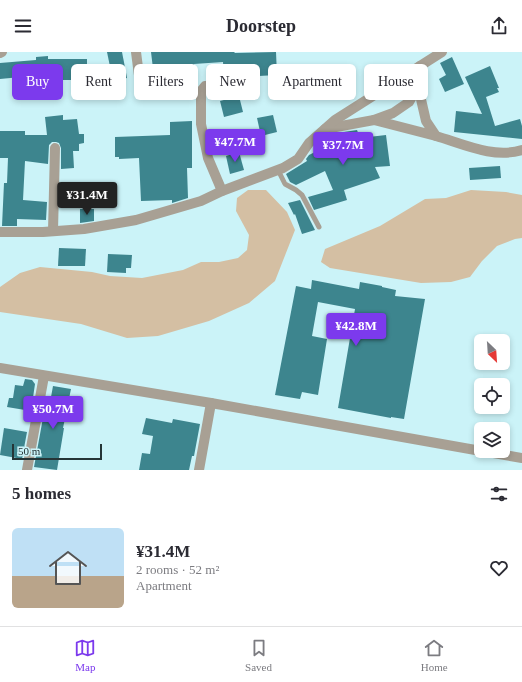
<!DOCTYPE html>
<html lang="en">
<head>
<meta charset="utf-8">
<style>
  :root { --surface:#fff; --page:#f7f7f7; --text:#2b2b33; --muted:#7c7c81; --line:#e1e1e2; --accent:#7c3aed }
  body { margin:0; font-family:"Times New Roman",serif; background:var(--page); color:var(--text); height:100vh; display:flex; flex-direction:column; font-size:15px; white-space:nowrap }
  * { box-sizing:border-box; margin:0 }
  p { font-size:13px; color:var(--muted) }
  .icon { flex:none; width:22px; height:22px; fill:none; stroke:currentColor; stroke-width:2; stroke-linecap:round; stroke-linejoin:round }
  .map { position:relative; height:418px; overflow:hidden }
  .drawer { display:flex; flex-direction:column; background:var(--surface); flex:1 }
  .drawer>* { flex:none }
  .hud { position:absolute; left:12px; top:12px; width:498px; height:36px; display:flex; gap:8px }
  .needle { width:26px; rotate:155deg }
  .buttons { position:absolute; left:474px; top:282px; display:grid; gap:8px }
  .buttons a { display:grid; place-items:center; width:36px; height:36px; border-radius:6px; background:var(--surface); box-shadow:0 2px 6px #0003; font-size:20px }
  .scale { position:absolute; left:12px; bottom:10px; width:90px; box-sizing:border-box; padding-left:4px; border:2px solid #253537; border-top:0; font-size:11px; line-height:14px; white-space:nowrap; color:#253537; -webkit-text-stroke:3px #cbf3f8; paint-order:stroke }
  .price { position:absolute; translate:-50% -34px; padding:0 9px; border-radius:4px; background:var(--accent); color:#fff; font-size:13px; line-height:26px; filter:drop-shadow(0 1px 2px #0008) }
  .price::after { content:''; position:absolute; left:50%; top:24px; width:12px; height:9px; margin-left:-6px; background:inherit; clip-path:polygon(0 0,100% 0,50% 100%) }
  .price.active { background:#222; color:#fff }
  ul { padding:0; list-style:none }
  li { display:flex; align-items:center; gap:12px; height:100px; padding:0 12px }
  li span { display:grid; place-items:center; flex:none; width:112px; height:80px; border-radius:6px; color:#555 }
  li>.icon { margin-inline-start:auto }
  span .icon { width:48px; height:48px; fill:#fffc; stroke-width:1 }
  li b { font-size:17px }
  h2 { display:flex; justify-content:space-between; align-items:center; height:48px; padding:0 12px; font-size:17px }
  .pill { padding:0 14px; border-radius:6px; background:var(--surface); box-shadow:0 2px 6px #0003; font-size:14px; line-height:36px }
  .pill.active { background:var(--accent); color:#fff }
  header { display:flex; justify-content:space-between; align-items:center; height:52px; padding:0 12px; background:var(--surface); font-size:18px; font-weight:700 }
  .tabs { display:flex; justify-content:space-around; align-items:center; height:56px; border-top:1px solid var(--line); background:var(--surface); font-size:11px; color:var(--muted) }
  .tabs a { display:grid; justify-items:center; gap:2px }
  .tabs .active { color:var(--accent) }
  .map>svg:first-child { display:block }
</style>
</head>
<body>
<header><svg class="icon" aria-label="menu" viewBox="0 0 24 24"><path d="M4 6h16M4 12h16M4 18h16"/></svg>Doorstep<svg class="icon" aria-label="share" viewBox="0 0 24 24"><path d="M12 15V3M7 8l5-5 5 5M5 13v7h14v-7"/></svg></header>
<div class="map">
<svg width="522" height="418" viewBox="0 0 522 418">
  <rect width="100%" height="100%" fill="#cbf3f8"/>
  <g fill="#d4bfa3">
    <polygon points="248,138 266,138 287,160 295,178 275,229 249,251 209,269 158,284 127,286 81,272 0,260 0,235 20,221 40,215 92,220 110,224 142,226 183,218 201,210 219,210 238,206 247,198 249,183 236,159 237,146"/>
    <polygon points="471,138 506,140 522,143 522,186 515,187 497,194 482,209 470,225 451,230 421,231 330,216 321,210 325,197 380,174 425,147 446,146"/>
  </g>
  <g fill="#3d858e">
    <polygon points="107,0 122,0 127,26 113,29"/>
    <polygon points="151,0 234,0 235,1 276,0 277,23 224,26 223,10 194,12 195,15 167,19 169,31 155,33"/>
    <polygon points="48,4 48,7 87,7 87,28 56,28 31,30 31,24 0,27 0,11 36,8 36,5"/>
    <polygon points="452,5 464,32 445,40 439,27 446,23 440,11"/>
    <polygon points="490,14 499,36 497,36 499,40 486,45 495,74 520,67 522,74 522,87 454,80 456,59 482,62 465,25"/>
    <polygon points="239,44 243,60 224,65 220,49"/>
    <polygon points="63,63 63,68 77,67 79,82 84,82 84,91 79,92 79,99 73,99 74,116 61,117 61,96 59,91 56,90 52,90 49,93 48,112 25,109 23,148 47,150 46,168 17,167 17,174 2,174 4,131 7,131 8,106 0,106 0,79 25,79 25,83 47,83 45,65"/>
    <polygon points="273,63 277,80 261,84 257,66"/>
    <polygon points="192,69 192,116 187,116 188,146 172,151 172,148 141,149 139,106 119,107 119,105 115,105 115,85 170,83 170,70"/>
    <polygon points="357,78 360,86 386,83 390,114 375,115 380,126 344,138 347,148 314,158 308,145 333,138 325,119 296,133 290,130 286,122 307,109 306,107 309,103 317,99 316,96 345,84 344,80"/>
    <polygon points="239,100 244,118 230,122 226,104"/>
    <polygon points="500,114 501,126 470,128 469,116"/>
    <polygon points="300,148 315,178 302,182 295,162 294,163 288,151"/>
    <polygon points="80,157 94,157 94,169 80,171"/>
    <polygon points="59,196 86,197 85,214 58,214"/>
    <polygon points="108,202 132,203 131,216 126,216 126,221 107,220"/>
    <polygon points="312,228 359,237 360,230 382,234 382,235 396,238 395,244 425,247 404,367 391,365 391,366 338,356 355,257 318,250 312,284 327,287 318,343 302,340 300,347 275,343 296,234 311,237"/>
    <polygon points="25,327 32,328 35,332 31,359 7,355 9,346 13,346 15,333 23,334"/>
    <polygon points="53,334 71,337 63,376 64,376 57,418 34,415 45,355 49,356"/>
    <polygon points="146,366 172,371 173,367 200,372 194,404 192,404 189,418 139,418 142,401 150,402 153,384 142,382"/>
    <polygon points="4,376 27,380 22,407 0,403"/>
  </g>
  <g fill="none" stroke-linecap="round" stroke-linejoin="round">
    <polyline stroke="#a8a094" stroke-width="5" points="278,118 285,132 296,138 302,143 319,175"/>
    <g stroke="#a8a094" stroke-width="10">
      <polyline points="136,0 140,31"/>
      <polyline points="0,1 2,0"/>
      <path d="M 420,14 L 420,43 L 426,69 L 436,84 C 463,92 494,107 522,98"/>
      <polyline points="374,68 393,61 409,50 420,31"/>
      <polyline points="325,77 374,68 436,84"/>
      <polyline points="222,139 208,106 201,72 201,39 205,34 240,31"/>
      <polyline points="53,179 55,96"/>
      <polyline points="0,180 43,180 84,177 136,168 201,149 222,139 283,116 298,107 309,91 335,68 442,0"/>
      <polyline points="0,316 211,351 481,399"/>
      <polyline points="482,399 522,406"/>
      <polyline points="27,418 44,324"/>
      <polyline points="199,418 211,351"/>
    </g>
  </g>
</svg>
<div class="buttons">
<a><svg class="needle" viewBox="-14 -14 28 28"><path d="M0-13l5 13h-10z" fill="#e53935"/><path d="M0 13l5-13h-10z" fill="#7c7c81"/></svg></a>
<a><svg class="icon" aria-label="locate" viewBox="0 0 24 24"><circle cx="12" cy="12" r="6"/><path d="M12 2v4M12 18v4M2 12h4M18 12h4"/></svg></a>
<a><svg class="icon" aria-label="layers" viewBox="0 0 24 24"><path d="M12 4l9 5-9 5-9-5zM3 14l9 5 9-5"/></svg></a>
</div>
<div class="scale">50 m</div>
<b class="price" style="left:235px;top:111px">¥47.7M</b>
<b class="price" style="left:343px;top:114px">¥37.7M</b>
<b class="price active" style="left:87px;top:164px">¥31.4M</b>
<b class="price" style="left:356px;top:295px">¥42.8M</b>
<b class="price" style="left:53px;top:378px">¥50.7M</b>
<div class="hud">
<a class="pill active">Buy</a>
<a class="pill">Rent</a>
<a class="pill">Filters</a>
<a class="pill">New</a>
<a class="pill">Apartment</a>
<a class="pill">House</a>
</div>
</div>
<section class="drawer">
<h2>5 homes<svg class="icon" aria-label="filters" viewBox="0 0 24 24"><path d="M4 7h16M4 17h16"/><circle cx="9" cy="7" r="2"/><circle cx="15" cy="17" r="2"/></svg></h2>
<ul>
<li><span style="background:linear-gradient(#bfe0f5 60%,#b9a48a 0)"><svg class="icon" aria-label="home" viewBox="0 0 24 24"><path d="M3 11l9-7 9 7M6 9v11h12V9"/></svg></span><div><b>¥31.4M</b><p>2 rooms · 52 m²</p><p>Apartment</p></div><svg class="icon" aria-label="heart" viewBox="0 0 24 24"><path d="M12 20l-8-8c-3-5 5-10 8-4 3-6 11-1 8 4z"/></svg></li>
</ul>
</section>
<nav class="tabs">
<a class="active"><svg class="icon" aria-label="map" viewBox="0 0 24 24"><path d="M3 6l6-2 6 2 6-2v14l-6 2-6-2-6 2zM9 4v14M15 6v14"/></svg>Map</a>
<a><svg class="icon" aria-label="saved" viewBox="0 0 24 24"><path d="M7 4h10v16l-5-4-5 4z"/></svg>Saved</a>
<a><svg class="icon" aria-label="home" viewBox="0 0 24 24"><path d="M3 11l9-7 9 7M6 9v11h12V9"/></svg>Home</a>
</nav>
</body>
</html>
